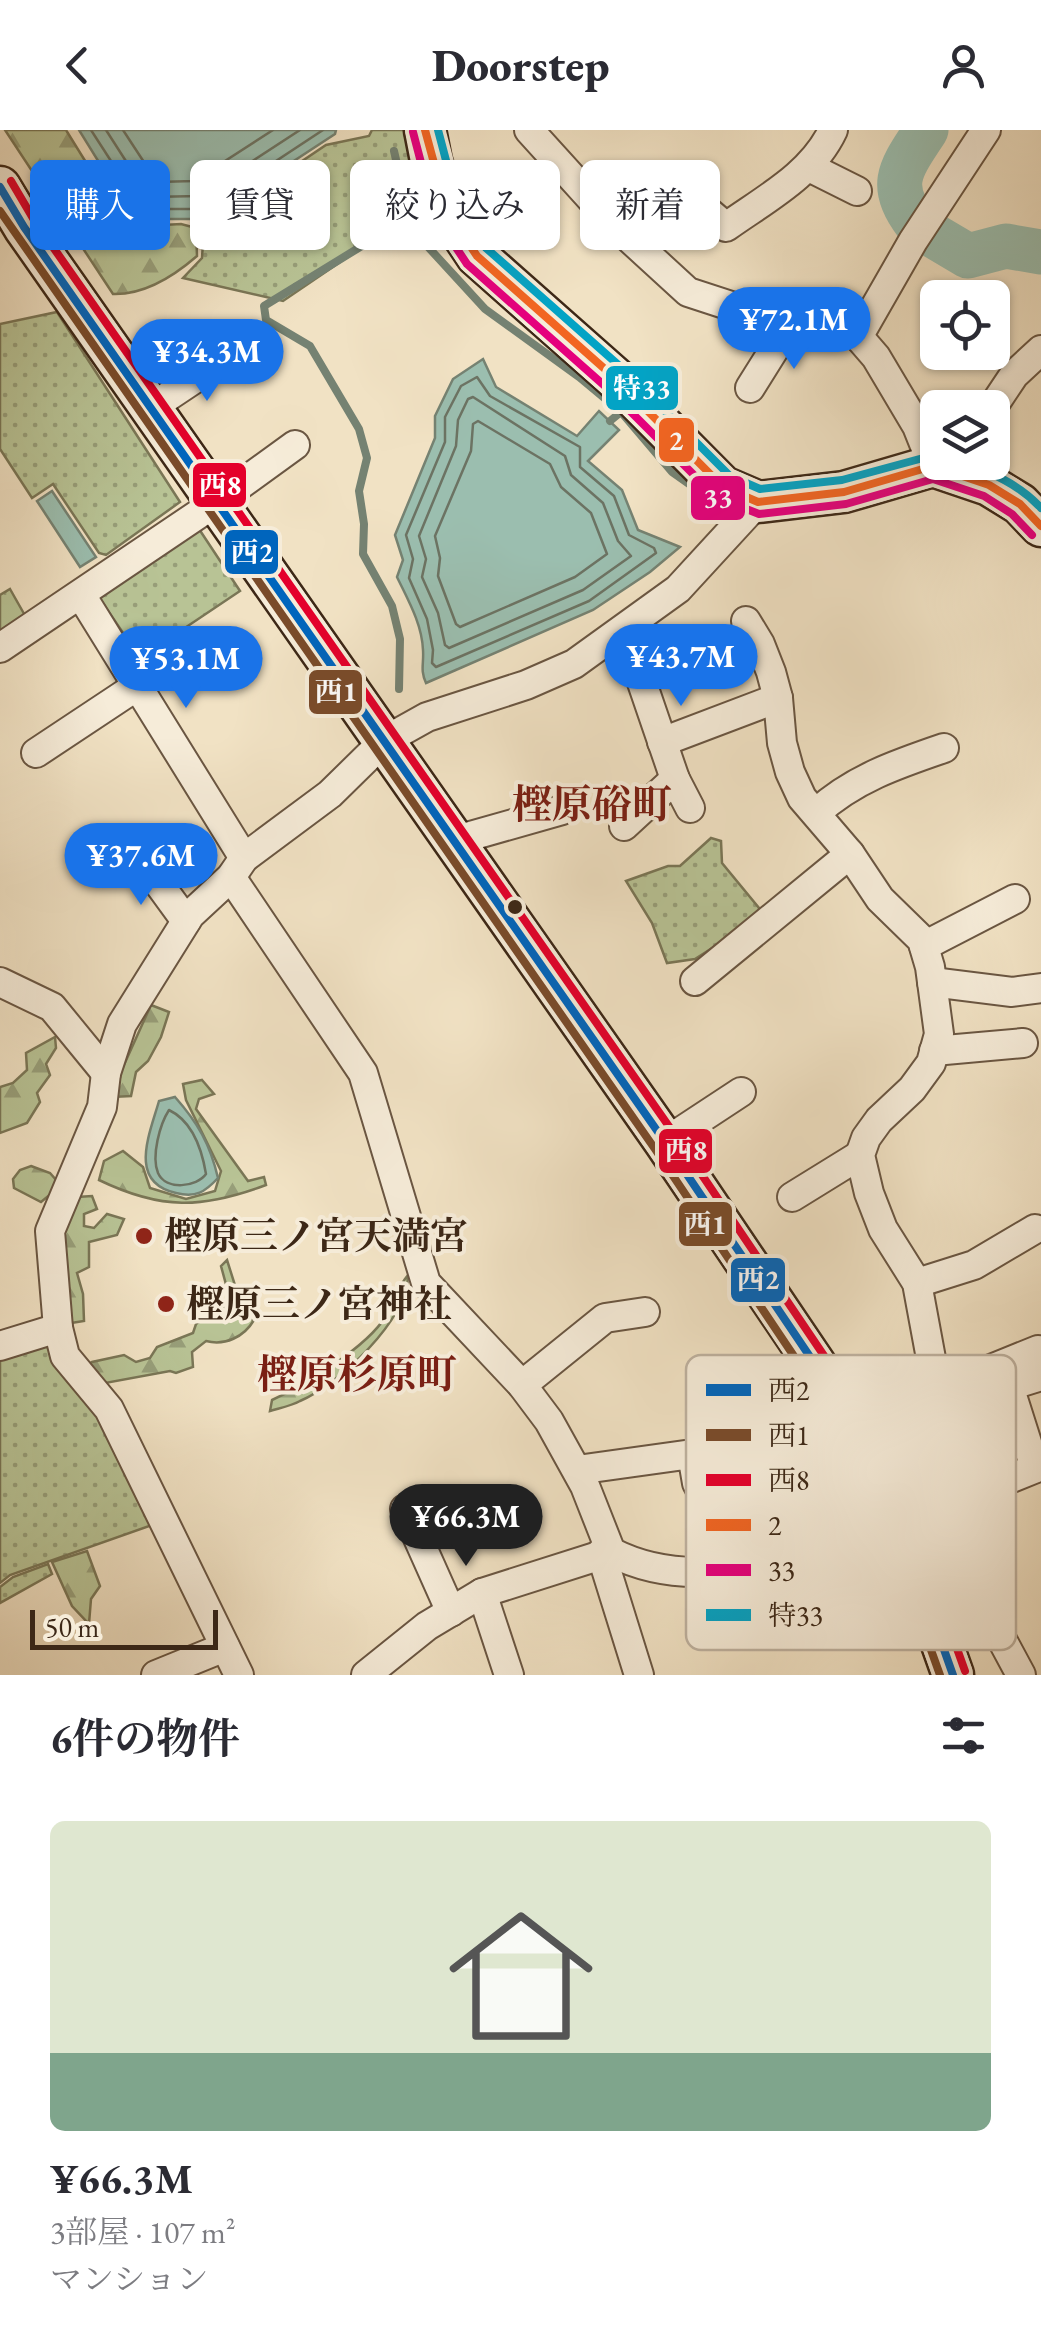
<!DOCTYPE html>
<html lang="ja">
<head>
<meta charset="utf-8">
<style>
  :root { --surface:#fff; --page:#f2f2f3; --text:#2b2b33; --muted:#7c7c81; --line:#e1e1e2; --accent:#1a73e8 }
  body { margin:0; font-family:"EB Garamond","Noto Serif JP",serif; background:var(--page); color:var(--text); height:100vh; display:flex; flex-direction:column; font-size:38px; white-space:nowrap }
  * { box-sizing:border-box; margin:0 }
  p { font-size:32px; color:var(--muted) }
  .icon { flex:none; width:55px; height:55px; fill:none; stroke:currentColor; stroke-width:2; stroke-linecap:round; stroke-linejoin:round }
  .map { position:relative; height:1545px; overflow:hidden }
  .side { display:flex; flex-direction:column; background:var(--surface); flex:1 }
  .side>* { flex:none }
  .guide { position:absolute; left:30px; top:30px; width:982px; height:90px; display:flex; gap:20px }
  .controls { position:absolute; left:920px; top:150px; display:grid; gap:20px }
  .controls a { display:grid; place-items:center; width:90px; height:90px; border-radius:15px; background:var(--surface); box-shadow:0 2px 8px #0004; font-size:50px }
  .scale { position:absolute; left:30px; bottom:25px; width:188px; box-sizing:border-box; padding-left:10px; border:5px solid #3d2817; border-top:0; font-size:28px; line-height:35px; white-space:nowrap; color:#3d2817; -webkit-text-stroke:8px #f6ecd9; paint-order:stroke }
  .price { position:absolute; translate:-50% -85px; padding:0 22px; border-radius:35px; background:var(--accent); color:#fff; font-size:32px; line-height:65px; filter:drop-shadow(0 2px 5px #0008) }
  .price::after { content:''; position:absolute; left:50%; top:60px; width:30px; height:22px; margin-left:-15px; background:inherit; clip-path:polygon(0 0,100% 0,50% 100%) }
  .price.current { background:#222; color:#fff }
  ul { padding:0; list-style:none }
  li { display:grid; align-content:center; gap:20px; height:530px; padding:0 50px }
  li+li { border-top:2px solid var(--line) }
  li span { display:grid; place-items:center; height:310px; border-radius:15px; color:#555 }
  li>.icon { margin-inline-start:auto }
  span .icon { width:180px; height:180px; fill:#fffc; stroke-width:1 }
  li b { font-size:42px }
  h2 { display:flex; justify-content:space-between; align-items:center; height:120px; padding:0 50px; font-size:42px }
  .chip { padding:0 35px; border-radius:15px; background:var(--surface); box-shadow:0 2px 8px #0004; font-size:35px; line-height:90px }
  .chip.current { background:var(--accent); color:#fff }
  header { display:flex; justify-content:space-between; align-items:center; height:130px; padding:0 50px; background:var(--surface); font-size:45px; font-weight:800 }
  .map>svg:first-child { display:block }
</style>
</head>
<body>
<header><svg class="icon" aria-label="back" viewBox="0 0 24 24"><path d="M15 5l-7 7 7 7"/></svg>Doorstep<svg class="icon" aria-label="person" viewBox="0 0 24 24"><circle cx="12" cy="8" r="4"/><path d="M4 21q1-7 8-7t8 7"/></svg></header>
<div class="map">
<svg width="1041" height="1545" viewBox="0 0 1041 1545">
  <defs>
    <pattern id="grass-dots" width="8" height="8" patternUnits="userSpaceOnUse" patternTransform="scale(2.5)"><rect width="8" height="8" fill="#b8c395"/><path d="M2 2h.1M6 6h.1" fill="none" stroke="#979e79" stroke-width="1.8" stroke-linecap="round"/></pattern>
    <pattern id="forest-firs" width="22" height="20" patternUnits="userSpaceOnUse" patternTransform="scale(2.5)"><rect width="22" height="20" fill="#b8c395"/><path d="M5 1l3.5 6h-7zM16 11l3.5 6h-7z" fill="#979e79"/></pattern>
    <pattern id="park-crowns" width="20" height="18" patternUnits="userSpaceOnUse" patternTransform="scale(2.5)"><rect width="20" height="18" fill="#b8c395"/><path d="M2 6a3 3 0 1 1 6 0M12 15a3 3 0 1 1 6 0" fill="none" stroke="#979e79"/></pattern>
  </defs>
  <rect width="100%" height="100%" fill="#f1e2c4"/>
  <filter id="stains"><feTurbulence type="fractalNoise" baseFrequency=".002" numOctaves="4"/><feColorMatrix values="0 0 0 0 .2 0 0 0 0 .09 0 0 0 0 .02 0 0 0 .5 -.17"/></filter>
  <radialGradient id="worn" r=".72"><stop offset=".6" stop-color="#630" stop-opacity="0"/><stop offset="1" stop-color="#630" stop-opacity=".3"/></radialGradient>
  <g fill="url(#grass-dots)" stroke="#7a7656" stroke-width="2.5">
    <polygon points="372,0 414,0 426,64 422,115 377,107 283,171 183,148 202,128 204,97 326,15 369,6"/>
    <polygon points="57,182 180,372 106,425 99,423 53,354 32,368 0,319 0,194"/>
    <polygon points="199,399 240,461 140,528 98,466"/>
    <polygon points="711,708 721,711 722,733 759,778 759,788 695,829 667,833 652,793 626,751 668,736 680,736"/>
    <polygon points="44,1211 66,1249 97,1277 152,1395 10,1445 0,1453 0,1224"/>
    <polygon points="48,1434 52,1444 0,1473 0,1457 13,1447"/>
  </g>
  <g fill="url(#forest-firs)" stroke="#7a7656" stroke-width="2.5">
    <path d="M 5,0 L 66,0 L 126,97 L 181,94 L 196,98 L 197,126 C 174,146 145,165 113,164 Z"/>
    <polygon points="151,875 169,882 161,907 148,931 136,942 131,966 113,967 119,946"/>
    <polygon points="55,907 56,918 46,934 50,945 37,963 40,972 27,993 0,1003 0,957 13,953 27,940 26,923"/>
    <path d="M 202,950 L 214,964 L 199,969 L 196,979 L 248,1051 L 264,1047 L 266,1055 C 202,1079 161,1080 99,1050 L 104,1031 L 123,1021 L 143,1037 L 150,1058 L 186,1069 L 215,1061 L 221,1041 L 186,970 L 183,954 Z"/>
    <polygon points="31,1036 50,1043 57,1051 52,1063 41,1072 14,1058 13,1049 20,1040"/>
    <polygon points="92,1066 97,1079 84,1084 84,1096 94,1098 107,1084 124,1089 117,1105 89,1112 89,1137 77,1143 83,1164 84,1191 71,1193 63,1103 77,1067"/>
    <path d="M 227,1130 L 245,1187 L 254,1190 C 244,1207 225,1216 206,1211 L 192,1222 L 193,1237 L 176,1243 L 170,1241 L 100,1254 L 86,1236 L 92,1232 L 124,1225 L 136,1232 L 150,1228 L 157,1217 L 193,1203 L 196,1194 L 231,1173 L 221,1136 Z"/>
    <path d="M 408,1145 C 409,1189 338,1255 300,1271 C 291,1276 280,1278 270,1281 L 272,1270 C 305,1255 367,1217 386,1186 C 395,1172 396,1159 408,1145 Z"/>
    <polygon points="87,1421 100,1456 91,1469 89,1494 72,1476 52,1432"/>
  </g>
  <polygon fill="url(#park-crowns)" stroke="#7a7656" stroke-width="2.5" points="10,459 27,489 0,507 0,465"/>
  <g fill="#9bbeaf" stroke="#758272" stroke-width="2.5">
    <polygon points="79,0 336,0 335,4 205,89 134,89"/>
    <path d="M 483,229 L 496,257 L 577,306 L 599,281 L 619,300 L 588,331 L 622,360 L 638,400 L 680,417 L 650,442 L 593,480 L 426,553 C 420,540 424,534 423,520 C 422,494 408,470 397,447 L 403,430 L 395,405 L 435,308 L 435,286 L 453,249 Z"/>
    <polygon points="52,361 96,427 80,437 37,371"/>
    <path d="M 175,967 C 198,993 210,1014 218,1048 C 205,1062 196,1068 176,1063 C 128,1052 149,1006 159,971 Z"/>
  </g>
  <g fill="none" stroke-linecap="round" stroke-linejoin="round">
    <g stroke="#6c7363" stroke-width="2.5">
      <polyline points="91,0 142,79 203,79 323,0"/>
      <polyline points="106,0 149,67 199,66 300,0"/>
      <polyline points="123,0 157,52 194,51 273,0"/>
      <polygon points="477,247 490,266 580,317 580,337 614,366 629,405 654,418 656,423 589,471 436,537 432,533 433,520 427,489 409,448 413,429 406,405 445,312 445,287 461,256"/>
      <polygon points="473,267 565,326 571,345 603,373 618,411 631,426 583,460 449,518 445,515 438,483 422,447 426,429 419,406 456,316 458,290 468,269"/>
      <polygon points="478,291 550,334 561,357 591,383 607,424 575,447 460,497 456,494 438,446 440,428 435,406 471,321 473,294"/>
      <path d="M 169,980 C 192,991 202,1020 206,1044 C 197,1057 166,1061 158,1043 C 151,1026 160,994 169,980 Z"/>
    </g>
    <g stroke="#758272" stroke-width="8">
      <polyline points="394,21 411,95 429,118 485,179 579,247 621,282 610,291"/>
      <polyline points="621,282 672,342 706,366"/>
      <polyline points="399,559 400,509 392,476 363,424 364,394 359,361 367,328 359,299 310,216 266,190 264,176 383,103 421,108"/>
    </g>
    <g stroke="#9bbeaf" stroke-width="45">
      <path d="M 916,93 C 886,54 902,37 926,0"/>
      <polyline points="929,103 968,126 1006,116 1041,122"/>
    </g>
    <defs>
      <g id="street">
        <polyline points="529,0 616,96 688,162 786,194 834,198 857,205 876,227 917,296 933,336"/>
        <polyline points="809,37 857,61"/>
        <path d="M 616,96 L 676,54 L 726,97 C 765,69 812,45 833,0"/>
        <polyline points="858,207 913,111 986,0"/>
        <polyline points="750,258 790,194"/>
        <polyline points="992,278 1014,245 1041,220"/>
        <polyline points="149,279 233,223"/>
        <polyline points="81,465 244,728"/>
        <polyline points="746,491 760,514 771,542 778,568 782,613 790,642 802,668 850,724 880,769 922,810 930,837 939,904 931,933 912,959 879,990 866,1008 860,1025 869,1063 883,1099 917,1153 937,1261 954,1330 966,1407 985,1478 1021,1545"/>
        <polyline points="624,500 675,649 690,678"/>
        <polyline points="0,518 215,373 295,315"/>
        <polyline points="662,612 778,568"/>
        <polyline points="36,623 137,556"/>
        <path d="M 816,683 C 853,649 897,634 944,618"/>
        <polyline points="624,696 675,649"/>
        <polyline points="453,711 562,680"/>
        <polyline points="143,732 186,791"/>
        <path d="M 231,747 L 363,943 L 426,1153 L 522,1255 L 549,1291 L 585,1356 L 611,1422 C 704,1470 809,1422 895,1381"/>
        <polyline points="924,816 1015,769"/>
        <polyline points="695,851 850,724"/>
        <polyline points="0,852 52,877 106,943"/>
        <polyline points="932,852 1012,862 1041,858"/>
        <polyline points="934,921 1023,913"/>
        <polyline points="665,1012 741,962"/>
        <polyline points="792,1067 860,1025"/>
        <polyline points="917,1153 974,1135 1035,1099"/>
        <polyline points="0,1216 58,1198"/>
        <polyline points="522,1255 605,1188 645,1182"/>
        <polyline points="937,1261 1038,1220"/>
        <polyline points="1035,1338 1009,1256 1041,1246"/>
        <polyline points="577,1340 692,1324 697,1353 707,1372 719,1440"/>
        <polyline points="763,1361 779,1430"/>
        <polyline points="405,1379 451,1482"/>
        <polyline points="898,1389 958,1370 1041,1336"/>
        <polyline points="601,1423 639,1545"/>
        <polyline points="482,1463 509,1545"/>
        <polyline points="156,1545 225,1517"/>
        <polyline points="239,1545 109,1279 65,1226 58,1198 50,1101 102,977 106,943 122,894 190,785 231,747 244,728 330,664 384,611 427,587 526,555 574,534 678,459 758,372"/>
        <polyline points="366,1545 427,1496 482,1463 611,1422"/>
      </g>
      <g id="secondary">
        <polyline points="425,0 431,31 447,81 477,126 615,248 723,357 758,372 844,362 933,336 989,355 1020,374 1041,396"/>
        <polyline points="0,57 24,97 665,1012 823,1246 862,1312 895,1381 953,1545"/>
      </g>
    </defs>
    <use href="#street" stroke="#6a5642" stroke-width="32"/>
    <use href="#secondary" stroke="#3d2817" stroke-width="45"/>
    <use href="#street" stroke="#f6ecd9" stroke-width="28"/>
    <use href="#secondary" stroke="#f6ecd9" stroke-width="40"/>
    <defs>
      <polyline id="bus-1" points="0,57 24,97 665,1012 823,1246 862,1312 895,1381 953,1545"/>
      <polyline id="bus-2" points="0,81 655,1019 812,1253 851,1318 883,1386 940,1545"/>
      <polyline id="bus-3" points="11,51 34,90 675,1005 833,1239 873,1306 906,1376 965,1541"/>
      <polyline id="bus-4" points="425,0 447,81 477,126 615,248 723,357 758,372 844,362 933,336 989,355 1020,374 1041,396"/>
      <polyline id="bus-5" points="413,2 435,86 467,134 606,257 716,367 759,384 846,374 933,349 984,366 1012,384 1032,405"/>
      <g id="bus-6">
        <polyline points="438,0 458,76 486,118 623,239 730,346 760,359 842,350 938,324"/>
        <path d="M 962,332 C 992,343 1019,354 1041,378"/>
      </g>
    </defs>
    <use href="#bus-1" stroke="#f6ecd9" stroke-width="15"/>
    <use href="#bus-2" stroke="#f6ecd9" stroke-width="15"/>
    <use href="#bus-3" stroke="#f6ecd9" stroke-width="15"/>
    <use href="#bus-4" stroke="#f6ecd9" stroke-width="15"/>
    <use href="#bus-5" stroke="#f6ecd9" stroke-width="15"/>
    <use href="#bus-6" stroke="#f6ecd9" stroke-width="15"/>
    <use href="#bus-1" stroke="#0065bd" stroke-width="8"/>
    <use href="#bus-2" stroke="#7a4b2a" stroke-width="8"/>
    <use href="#bus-3" stroke="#e4002b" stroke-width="8"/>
    <use href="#bus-4" stroke="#f26522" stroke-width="8"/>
    <use href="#bus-5" stroke="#e5007d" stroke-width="8"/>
    <use href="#bus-6" stroke="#03a3c5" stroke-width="8"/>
  </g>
  <circle fill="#3d2817" stroke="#f6ecd9" stroke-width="4" cx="515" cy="777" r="9"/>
  <g fill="#8f2418" stroke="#f6ecd9" stroke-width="4">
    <circle cx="144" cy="1106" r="10"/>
    <circle cx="166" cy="1174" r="10"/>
  </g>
  <g text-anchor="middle" stroke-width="8" stroke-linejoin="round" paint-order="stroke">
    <g font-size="38" font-weight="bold" fill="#3d2817" stroke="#f6ecd9" text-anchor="start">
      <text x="164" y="1119">樫原三ノ宮天満宮</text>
      <text x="186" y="1187">樫原三ノ宮神社</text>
    </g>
    <g font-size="40" font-weight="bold" fill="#7a1f14" stroke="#f6ecd9">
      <text x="592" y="688">樫原硲町</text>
      <text x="357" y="1258">樫原杉原町</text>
    </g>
  </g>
  <rect x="686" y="1225" width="330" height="295" rx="15" fill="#f6ecd9" stroke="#beb19f" stroke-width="2.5"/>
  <rect x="706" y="1254" width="45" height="12" fill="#0065bd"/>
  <rect x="706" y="1299" width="45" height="12" fill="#7a4b2a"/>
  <rect x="706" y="1344" width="45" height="12" fill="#e4002b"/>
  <rect x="706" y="1389" width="45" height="12" fill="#f26522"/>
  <rect x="706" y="1434" width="45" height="12" fill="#e5007d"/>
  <rect x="706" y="1479" width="45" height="12" fill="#03a3c5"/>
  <g font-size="28" fill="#3d2817">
    <text x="768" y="1270">西2</text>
    <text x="768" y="1315">西1</text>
    <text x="768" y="1360">西8</text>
    <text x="768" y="1405">2</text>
    <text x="768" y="1450">33</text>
    <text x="768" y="1495">特33</text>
  </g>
  <g stroke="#f6ecd9" stroke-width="4">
    <rect x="604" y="234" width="76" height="48" rx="10" fill="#03a3c5"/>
    <rect x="657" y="286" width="39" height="48" rx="10" fill="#f26522"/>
    <rect x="191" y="331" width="57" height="48" rx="10" fill="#e4002b"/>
    <rect x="689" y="344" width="58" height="48" rx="10" fill="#e5007d"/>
    <rect x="223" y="398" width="57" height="48" rx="10" fill="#0065bd"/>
    <rect x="307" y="538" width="57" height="48" rx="10" fill="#7a4b2a"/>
    <rect x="657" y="997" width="57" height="48" rx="10" fill="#e4002b"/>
    <rect x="677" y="1070" width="57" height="48" rx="10" fill="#7a4b2a"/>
    <rect x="729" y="1126" width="58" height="48" rx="10" fill="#0065bd"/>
  </g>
  <g font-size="28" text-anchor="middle" font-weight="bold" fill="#fff">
    <text x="642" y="268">特33</text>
    <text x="676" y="320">2</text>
    <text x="220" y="365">西8</text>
    <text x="718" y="377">33</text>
    <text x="252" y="432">西2</text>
    <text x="336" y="571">西1</text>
    <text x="686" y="1030">西8</text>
    <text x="705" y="1104">西1</text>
    <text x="758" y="1159">西2</text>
  </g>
  <rect width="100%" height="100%" filter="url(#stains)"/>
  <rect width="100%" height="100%" fill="url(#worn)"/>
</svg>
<div class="controls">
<a><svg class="icon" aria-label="locate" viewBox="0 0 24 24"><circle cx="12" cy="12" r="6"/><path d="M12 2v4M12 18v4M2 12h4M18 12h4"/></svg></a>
<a><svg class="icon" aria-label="layers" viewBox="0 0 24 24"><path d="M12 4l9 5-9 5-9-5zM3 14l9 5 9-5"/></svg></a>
</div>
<div class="scale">50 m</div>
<b class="price" style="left:794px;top:242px">¥72.1M</b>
<b class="price" style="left:207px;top:274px">¥34.3M</b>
<b class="price" style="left:681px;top:579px">¥43.7M</b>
<b class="price" style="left:186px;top:581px">¥53.1M</b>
<b class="price" style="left:141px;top:778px">¥37.6M</b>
<b class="price current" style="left:466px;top:1439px">¥66.3M</b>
<div class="guide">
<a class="chip current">購入</a>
<a class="chip">賃貸</a>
<a class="chip">絞り込み</a>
<a class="chip">新着</a>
</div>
</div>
<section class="side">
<h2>6件の物件<svg class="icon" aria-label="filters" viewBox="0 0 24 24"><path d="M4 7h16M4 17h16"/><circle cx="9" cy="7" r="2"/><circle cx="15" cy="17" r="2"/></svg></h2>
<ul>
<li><span style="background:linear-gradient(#dfe7d0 75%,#7fa58c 0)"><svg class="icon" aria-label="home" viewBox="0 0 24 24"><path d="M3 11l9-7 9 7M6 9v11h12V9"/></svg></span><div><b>¥66.3M</b><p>3部屋 · 107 m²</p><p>マンション</p></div></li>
</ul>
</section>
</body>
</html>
